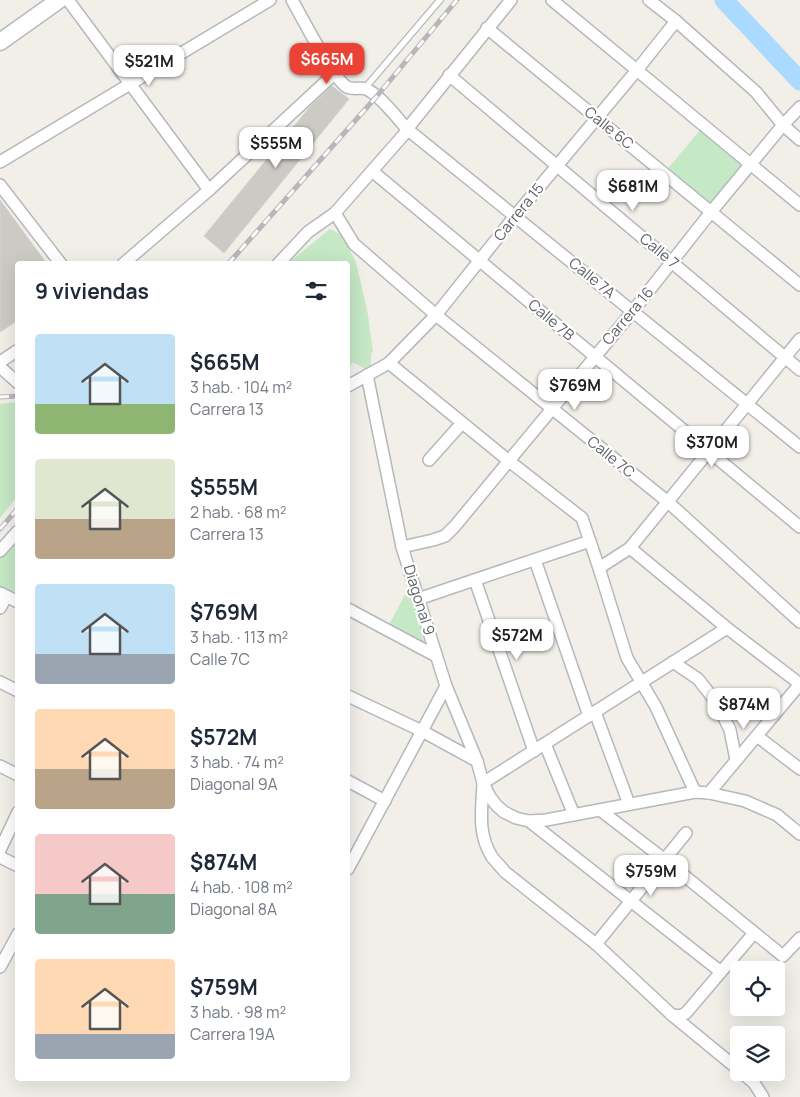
<!DOCTYPE html>
<html lang="es">
<head>
<meta charset="utf-8">
<style>
  :root { --surface:#fff; --page:#f2f2f3; --text:#1f2937; --muted:#747a83; --accent:#ea4335 }
  body { margin:0; font-family:Manrope,sans-serif; background:var(--page); color:var(--text); height:100vh; display:flex; flex-direction:column; font-size:19px; white-space:nowrap }
  * { box-sizing:border-box; margin:0 }
  p { font-size:16px; color:var(--muted) }
  .icon { flex:none; width:28px; height:28px; fill:none; stroke:currentColor; stroke-width:2; stroke-linecap:round; stroke-linejoin:round }
  .map { position:relative; flex:1; overflow:hidden }
  .panel { position:absolute; left:15px; top:261px; width:335px; height:820px; display:flex; flex-direction:column; background:var(--surface); border-radius:5px; box-shadow:0 5px 20px #0002 }
  .panel>* { flex:none }
  .buttons { position:absolute; left:730px; top:961px; display:grid; gap:10px }
  .buttons a { display:grid; place-items:center; width:55px; height:55px; border-radius:5px; background:var(--surface); box-shadow:0 5px 20px #0002; font-size:25px }
  .price { position:absolute; translate:-50% -42px; padding:0 11px; border-radius:10px; background:#fff; color:#222; font-size:16px; line-height:32px; filter:drop-shadow(0 1px 2px #0008) }
  .price::after { content:''; position:absolute; left:50%; top:30px; width:15px; height:11px; margin-left:-8px; background:inherit; clip-path:polygon(0 0,100% 0,50% 100%) }
  .price.active { background:var(--accent); color:#fff }
  ul { padding:0; list-style:none }
  li { display:flex; align-items:center; gap:15px; height:125px; padding:0 20px }
  li span { display:grid; place-items:center; flex:none; width:140px; height:100px; border-radius:5px; color:#555 }
  li>.icon { margin-inline-start:auto }
  span .icon { width:60px; height:60px; fill:#fffc; stroke-width:1 }
  li b { font-size:21px }
  h2 { display:flex; justify-content:space-between; align-items:center; height:60px; padding:0 20px; font-size:21px }
  .map>svg:first-child { display:block }
</style>
</head>
<body>
<div class="map">
<svg width="800" height="1097" viewBox="0 0 800 1097">
  <rect width="100%" height="100%" fill="#f1efe8"/>
  <g fill="#c5e8c5">
    <polygon points="701,129 746,163 708,210 664,173"/>
    <polygon points="330,229 342,235 356,262 368,315 373,352 371,353 371,372 353,362 348,369 348,264 287,264"/>
    <polygon points="17,402 17,497 0,518 0,404"/>
    <polygon points="17,532 18,595 17,596 0,587 0,554"/>
    <polygon points="408,589 424,643 390,623"/>
  </g>
  <g fill="none" stroke-linecap="round" stroke-linejoin="round">
    <polyline stroke="#aadaff" stroke-width="19" points="724,0 800,81"/>
  </g>
  <g fill="#cccac5" stroke="#d6d1c6">
    <polygon points="332,86 349,99 224,253 204,236 309,108"/>
    <polygon points="0,200 47,264 18,264 18,320 0,332"/>
  </g>
  <g fill="none" stroke-linecap="round" stroke-linejoin="round">
    <defs>
      <polyline id="lane" points="365,88 440,0"/>
      <g id="street">
        <polyline points="68,0 209,190"/>
        <path d="M 292,0 C 302,17 333,79 347,87 C 353,90 361,87 366,89 C 379,94 397,118 407,129 L 800,447"/>
        <polyline points="552,0 800,205"/>
        <polyline points="649,0 676,21 756,92 783,125 800,140"/>
        <polyline points="487,28 800,285"/>
        <polyline points="449,75 800,370"/>
        <polyline points="0,162 270,0"/>
        <polyline points="372,171 800,527"/>
        <polyline points="0,185 61,264"/>
        <polyline points="335,213 354,244 436,315 668,502 800,622"/>
        <polyline points="123,264 209,190 334,74"/>
        <polyline points="278,264 308,232 335,213 407,131 407,129 511,0"/>
        <polyline points="0,362 18,350"/>
        <polyline points="389,363 509,461 582,518 599,568 627,658 656,707 695,792"/>
        <polyline points="0,367 18,383"/>
        <polyline points="367,375 402,547 446,686 477,761 483,783 490,797 497,806 504,812 516,818 529,821 546,820 695,792 709,793 745,801 777,815 800,834"/>
        <polyline points="348,386 389,363 436,315 515,216 637,70 676,21"/>
        <polyline points="429,460 462,423"/>
        <polyline points="402,547 433,540 445,536 455,526 633,311 711,212 783,125 800,107"/>
        <polyline points="630,548 727,628 800,684"/>
        <polyline points="0,551 18,531"/>
        <polyline points="535,560 589,716"/>
        <polyline points="599,568 630,548 800,339"/>
        <polyline points="475,580 534,751"/>
        <polyline points="0,593 18,602"/>
        <polyline points="418,599 590,541"/>
        <polyline points="0,608 6,597"/>
        <polyline points="348,609 436,656"/>
        <path d="M 727,628 L 483,783 C 482,810 477,833 492,857 C 496,862 501,867 505,872 L 596,944 L 672,1015 L 739,1070"/>
        <polyline points="673,662 698,679 717,703 730,730 736,760"/>
        <polyline points="0,682 18,691"/>
        <polyline points="348,696 422,731 477,761"/>
        <polyline points="595,712 629,804"/>
        <polyline points="757,736 800,769"/>
        <polyline points="545,744 574,815"/>
        <polyline points="0,766 18,775"/>
        <polyline points="348,781 385,801"/>
        <polyline points="709,793 800,684"/>
        <polyline points="600,810 665,860 783,956 800,938"/>
        <polyline points="529,821 721,972"/>
        <polyline points="0,850 18,812"/>
        <polyline points="0,857 18,866"/>
        <polyline points="348,869 422,731 446,686"/>
        <polyline points="596,944 686,833"/>
        <polyline points="0,967 18,934"/>
        <polyline points="672,1015 680,1016 686,1013 754,933"/>
        <polyline points="741,1072 754,1083 763,1097"/>
      </g>
      <polyline id="secondary" points="0,42 59,0"/>
    </defs>
    <use href="#lane" stroke="#b5b8bc" stroke-width="8"/>
    <use href="#street" stroke="#b5b8bc" stroke-width="14"/>
    <use href="#secondary" stroke="#b6babf" stroke-width="19"/>
    <use href="#lane" stroke="#fff" stroke-width="5.5"/>
    <use href="#street" stroke="#fff" stroke-width="11"/>
    <use href="#secondary" stroke="#fff" stroke-width="16"/>
    <defs>
      <g id="rail">
        <polyline points="228,264 377,96 457,0"/>
        <polyline points="0,397 18,396"/>
        <polyline points="0,529 18,508"/>
      </g>
    </defs>
    <use href="#rail" stroke="#b6b7b8" stroke-width="5"/>
    <use href="#rail" stroke="#fff" stroke-width="3" stroke-dasharray="9" stroke-linecap="butt"/>
  </g>
  <g text-anchor="middle" stroke-width="4.5" stroke-linejoin="round" paint-order="stroke">
    <g font-size="15" fill="#5f6368" stroke="#fff">
      <text transform="translate(609 128) rotate(39)" y="5">Calle 6C</text>
      <text transform="translate(519 212) rotate(-51)" y="5">Carrera 15</text>
      <text transform="translate(659 251) rotate(40)" y="5">Calle 7</text>
      <text transform="translate(592 278) rotate(39)" y="5">Calle 7A</text>
      <text transform="translate(628 316) rotate(-50)" y="5">Carrera 16</text>
      <text transform="translate(551 320) rotate(40)" y="5">Calle 7B</text>
      <text transform="translate(611 457) rotate(39)" y="5">Calle 7C</text>
      <text transform="translate(419 600) rotate(73)" y="5">Diagonal 9</text>
    </g>
  </g>
</svg>
<div class="buttons">
<a><svg class="icon" aria-label="locate" viewBox="0 0 24 24"><circle cx="12" cy="12" r="6"/><path d="M12 2v4M12 18v4M2 12h4M18 12h4"/></svg></a>
<a><svg class="icon" aria-label="layers" viewBox="0 0 24 24"><path d="M12 4l9 5-9 5-9-5zM3 14l9 5 9-5"/></svg></a>
</div>
<b class="price active" style="left:327px;top:85px">$665M</b>
<b class="price" style="left:149px;top:87px">$521M</b>
<b class="price" style="left:276px;top:169px">$555M</b>
<b class="price" style="left:633px;top:212px">$681M</b>
<b class="price" style="left:575px;top:411px">$769M</b>
<b class="price" style="left:712px;top:468px">$370M</b>
<b class="price" style="left:517px;top:661px">$572M</b>
<b class="price" style="left:744px;top:730px">$874M</b>
<b class="price" style="left:651px;top:897px">$759M</b>
<section class="panel">
<h2>9 viviendas<svg class="icon" aria-label="filters" viewBox="0 0 24 24"><path d="M4 7h16M4 17h16"/><circle cx="9" cy="7" r="2"/><circle cx="15" cy="17" r="2"/></svg></h2>
<ul>
<li><span style="background:linear-gradient(#bfe0f5 70%,#8fb573 0)"><svg class="icon" aria-label="home" viewBox="0 0 24 24"><path d="M3 11l9-7 9 7M6 9v11h12V9"/></svg></span><div><b>$665M</b><p>3 hab. · 104 m²</p><p>Carrera 13</p></div></li>
<li><span style="background:linear-gradient(#dfe7d0 60%,#b9a48a 0)"><svg class="icon" aria-label="home" viewBox="0 0 24 24"><path d="M3 11l9-7 9 7M6 9v11h12V9"/></svg></span><div><b>$555M</b><p>2 hab. · 68 m²</p><p>Carrera 13</p></div></li>
<li><span style="background:linear-gradient(#bfe0f5 70%,#9aa5b1 0)"><svg class="icon" aria-label="home" viewBox="0 0 24 24"><path d="M3 11l9-7 9 7M6 9v11h12V9"/></svg></span><div><b>$769M</b><p>3 hab. · 113 m²</p><p>Calle 7C</p></div></li>
<li><span style="background:linear-gradient(#ffd9b3 60%,#b9a48a 0)"><svg class="icon" aria-label="home" viewBox="0 0 24 24"><path d="M3 11l9-7 9 7M6 9v11h12V9"/></svg></span><div><b>$572M</b><p>3 hab. · 74 m²</p><p>Diagonal 9A</p></div></li>
<li><span style="background:linear-gradient(#f6c9c9 60%,#7fa58c 0)"><svg class="icon" aria-label="home" viewBox="0 0 24 24"><path d="M3 11l9-7 9 7M6 9v11h12V9"/></svg></span><div><b>$874M</b><p>4 hab. · 108 m²</p><p>Diagonal 8A</p></div></li>
<li><span style="background:linear-gradient(#ffd9b3 75%,#9aa5b1 0)"><svg class="icon" aria-label="home" viewBox="0 0 24 24"><path d="M3 11l9-7 9 7M6 9v11h12V9"/></svg></span><div><b>$759M</b><p>3 hab. · 98 m²</p><p>Carrera 19A</p></div></li>
</ul>
</section>
</div>
</body>
</html>
